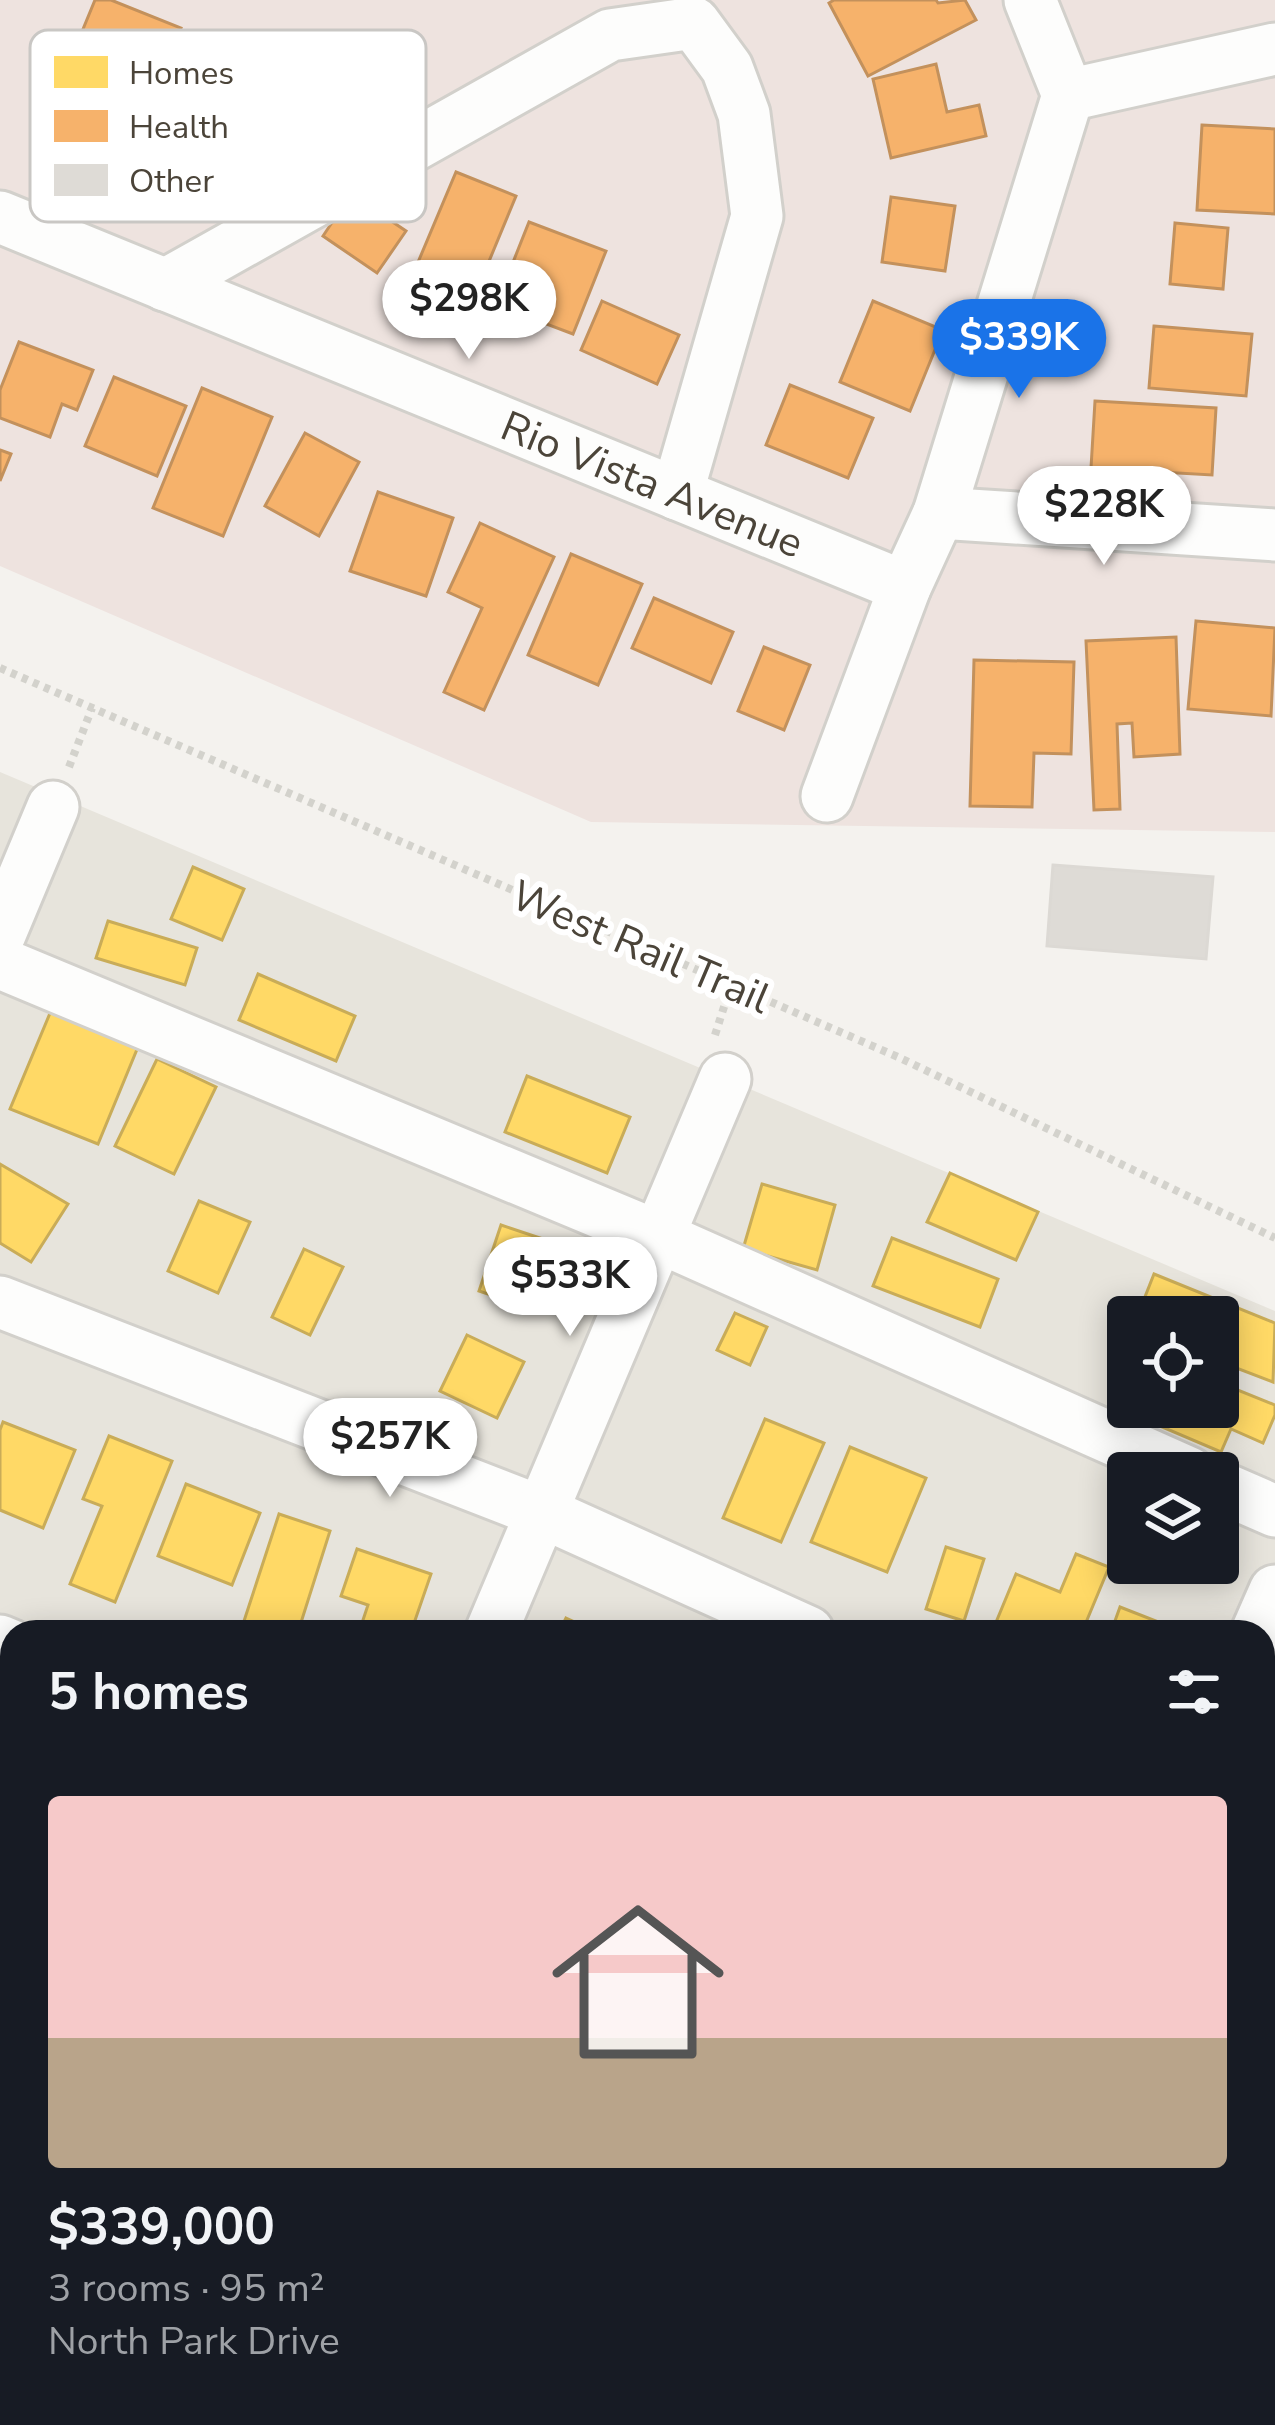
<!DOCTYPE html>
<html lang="en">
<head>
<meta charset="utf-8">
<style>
  :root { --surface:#171b24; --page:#20242c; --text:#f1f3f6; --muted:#9ea1a6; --accent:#1a73e8 }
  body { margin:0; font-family:"Nunito Sans",sans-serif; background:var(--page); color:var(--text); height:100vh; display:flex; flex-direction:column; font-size:45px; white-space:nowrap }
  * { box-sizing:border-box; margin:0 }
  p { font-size:39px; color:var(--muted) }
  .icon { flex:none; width:66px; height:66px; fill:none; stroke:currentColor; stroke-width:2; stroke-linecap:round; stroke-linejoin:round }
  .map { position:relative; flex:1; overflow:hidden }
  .side { position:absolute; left:0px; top:1620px; width:1275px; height:807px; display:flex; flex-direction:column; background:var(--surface); border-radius:36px 36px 0 0; box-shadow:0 6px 30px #0003 }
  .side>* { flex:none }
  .buttons { position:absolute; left:1107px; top:1296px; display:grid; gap:24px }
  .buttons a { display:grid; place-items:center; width:132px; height:132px; border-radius:12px; background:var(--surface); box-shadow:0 6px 30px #0003; font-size:60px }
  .price { position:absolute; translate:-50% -102px; padding:0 27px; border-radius:42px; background:#fff; color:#222; font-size:39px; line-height:78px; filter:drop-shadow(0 3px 6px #0008) }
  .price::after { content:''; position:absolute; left:50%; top:72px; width:36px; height:27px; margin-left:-18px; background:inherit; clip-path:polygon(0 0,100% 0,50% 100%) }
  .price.on { background:var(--accent); color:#fff }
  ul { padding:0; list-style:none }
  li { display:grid; align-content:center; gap:24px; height:636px; padding:0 48px }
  li span { display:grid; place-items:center; height:372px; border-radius:12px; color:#555 }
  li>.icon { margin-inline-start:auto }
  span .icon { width:216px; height:216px; fill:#fffc; stroke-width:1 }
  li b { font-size:51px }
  h2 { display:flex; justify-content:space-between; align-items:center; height:144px; padding:0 48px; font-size:51px }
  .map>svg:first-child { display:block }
</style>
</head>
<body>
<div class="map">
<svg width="1275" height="2425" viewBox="0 0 1275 2425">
  <rect width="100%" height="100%" fill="#f4f2ee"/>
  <path fill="#e7e4dc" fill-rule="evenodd" d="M 0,772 L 1275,1311 L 1275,2425 L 0,2425 ZM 1128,1317 L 1218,1317 L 1218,1407 L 1128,1407 ZM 1128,1473 L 1218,1473 L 1218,1563 L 1128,1563 ZM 12,1632 L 1263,1632 L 1263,2415 L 12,2415 Z"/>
  <polygon fill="#eee3df" points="0,0 1275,0 1275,832 591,822 0,566"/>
  <g fill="#ffd966" stroke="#c9ac58" stroke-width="3">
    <polygon points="193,867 244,889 222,940 171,919"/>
    <polygon points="108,921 197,948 185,985 96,958"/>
    <polygon points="258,974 355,1016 336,1061 239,1020"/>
    <polygon points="53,1006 140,1042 98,1144 10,1109"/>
    <polygon points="157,1059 216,1087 174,1174 115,1146"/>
    <polygon points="527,1076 630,1117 607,1173 505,1132"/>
    <polygon points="0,1164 68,1204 31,1262 0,1243"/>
    <polygon points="950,1173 1038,1212 1016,1260 927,1222"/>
    <polygon points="762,1184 835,1205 817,1270 743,1249"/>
    <polygon points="199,1201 250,1222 218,1293 168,1271"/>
    <polygon points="501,1225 555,1243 532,1309 479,1291"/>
    <polygon points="892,1238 998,1279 980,1327 873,1286"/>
    <polygon points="304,1249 343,1267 310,1335 272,1317"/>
    <polygon points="1154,1274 1275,1323 1273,1382 1218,1361 1218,1317 1137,1317"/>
    <polygon points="735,1313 767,1327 750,1365 717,1350"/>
    <polygon points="467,1335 524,1362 497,1418 440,1391"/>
    <polygon points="1128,1377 1128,1407 1218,1407 1218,1382 1275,1405 1275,1415 1263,1443 1231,1429 1221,1452 1115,1407"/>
    <polygon points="765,1419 824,1443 781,1542 723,1518"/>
    <polygon points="3,1422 75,1450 43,1528 0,1510 0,1430"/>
    <polygon points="109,1436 172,1461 115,1602 70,1584 102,1506 83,1499"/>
    <polygon points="850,1447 926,1478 887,1572 811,1542"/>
    <polygon points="186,1484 260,1513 232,1585 158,1556"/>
    <polygon points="279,1514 330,1531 298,1632 280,1632 244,1621"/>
    <polygon points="946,1547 984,1559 964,1621 926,1609"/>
    <polygon points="357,1549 431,1574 411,1632 359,1632 368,1605 341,1596"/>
    <polygon points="1076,1554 1109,1567 1082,1632 992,1632 1016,1574 1060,1592"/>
    <polygon points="1120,1607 1179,1630 1178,1632 1111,1632"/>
    <polygon points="566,1618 597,1632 559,1632"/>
    <polygon points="0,1798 12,1802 12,1816 0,1852"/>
    <polygon points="1263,2301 1275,2305 1275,2410 1263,2405"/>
    <polygon points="12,2406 12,2415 43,2415 52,2419 49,2425 2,2425"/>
    <polygon points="372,2415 410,2415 425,2423 367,2425"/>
    <polygon points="496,2415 538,2415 534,2425 492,2425"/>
    <polygon points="559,2415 637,2415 633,2425 583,2425"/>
    <polygon points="681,2415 748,2415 744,2425 677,2425"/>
  </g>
  <g fill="#f6b26b" stroke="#c3915c" stroke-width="3">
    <polygon points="95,0 111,0 181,28 142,124 58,90"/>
    <polygon points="834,0 936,0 938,3 965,0 976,20 868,76 829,3"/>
    <polygon points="936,64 947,112 979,105 986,136 891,158 873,79"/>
    <polygon points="1202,125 1275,129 1275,214 1197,210"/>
    <polygon points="456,172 516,196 468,312 408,286"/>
    <polygon points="351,194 406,231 377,273 323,236"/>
    <polygon points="891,197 955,206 945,271 882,262"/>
    <polygon points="529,222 606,251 573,334 496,305"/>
    <polygon points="1175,223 1228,228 1223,289 1170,284"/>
    <polygon points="602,301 679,335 657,384 581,350"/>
    <polygon points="873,301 943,330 910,411 840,382"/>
    <polygon points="1154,326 1252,334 1246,396 1149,388"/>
    <polygon points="19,342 93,370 77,410 62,404 50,437 0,418 0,390"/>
    <polygon points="114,377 186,406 157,476 85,446"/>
    <polygon points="790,385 873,418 848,478 766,445"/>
    <polygon points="202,388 272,417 223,536 153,508"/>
    <polygon points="1095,401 1216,408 1212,475 1091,468"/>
    <polygon points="305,433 359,462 319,536 265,506"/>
    <polygon points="0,450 11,454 0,481"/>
    <polygon points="378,492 453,518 426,596 350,571"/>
    <polygon points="480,523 554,557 484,710 444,692 482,608 448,592"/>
    <polygon points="571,554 642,584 598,685 528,655"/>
    <polygon points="654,598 733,632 711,683 632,648"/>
    <polygon points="1196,621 1275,628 1271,716 1188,709"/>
    <polygon points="1176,637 1180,754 1134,757 1132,723 1117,724 1120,809 1094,810 1086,641"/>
    <polygon points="764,647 810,665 784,730 738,711"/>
    <polygon points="974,660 1074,662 1071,754 1034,753 1032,807 970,806"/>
  </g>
  <polygon fill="#dedbd6" stroke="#dcd9d4" stroke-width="3" points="1053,865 1213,877 1206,959 1047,946"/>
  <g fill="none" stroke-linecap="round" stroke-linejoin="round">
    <defs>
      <g id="minor">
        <polyline points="1068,95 1275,49"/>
        <path id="s1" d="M 0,217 L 905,587"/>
        <polyline points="165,285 610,35 694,23 727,68 744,114 757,216 677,494"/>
        <polyline points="939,513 1275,535"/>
        <polyline points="827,796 905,587 939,513 1068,95 1030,0"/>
        <polyline points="0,934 53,807"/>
        <polyline points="0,963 659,1237 1189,1473"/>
        <polyline points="0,1302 544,1513 808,1632"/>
        <polyline points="1218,1486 1275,1511"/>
        <polyline points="491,1632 725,1079"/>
        <polyline points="1257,1632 1275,1591"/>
        <polyline points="0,1641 12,1646"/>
        <polyline points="1263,1838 1275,1843"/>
        <polyline points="0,1975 12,1980"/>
        <polyline points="1263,2181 1275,2186"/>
        <polyline points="0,2322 12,2327"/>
        <polyline points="220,2415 243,2425"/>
        <polyline points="1040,2415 1063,2425"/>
        <polyline points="131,2425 136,2415"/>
        <polyline points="896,2425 901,2415"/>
      </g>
    </defs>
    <use href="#minor" stroke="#d2d0cb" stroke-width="57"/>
    <g stroke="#d3d2cc" stroke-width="8" stroke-dasharray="6 6" stroke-linecap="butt">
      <polyline points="0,668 898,1057 1275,1238"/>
      <polyline points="69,767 92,708"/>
      <polyline points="715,1035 731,985"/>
    </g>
    <use href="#minor" stroke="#fdfdfc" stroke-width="51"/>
  </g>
  <g text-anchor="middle" stroke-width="12" stroke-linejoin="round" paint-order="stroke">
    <g font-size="42" fill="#4b4439" stroke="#fff">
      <text dy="15" stroke="none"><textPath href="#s1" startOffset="705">Rio Vista Avenue</textPath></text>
      <text transform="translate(641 946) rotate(23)" y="15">West Rail Trail</text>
    </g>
  </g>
  <rect x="30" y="30" width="396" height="192" rx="18" fill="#fff" stroke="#c9c7c4" stroke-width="3"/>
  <rect x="54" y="56" width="54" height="32" fill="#ffd966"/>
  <rect x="54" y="110" width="54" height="32" fill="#f6b26b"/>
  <rect x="54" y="164" width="54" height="32" fill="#dedbd6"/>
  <g font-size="33" fill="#4b4439">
    <text x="129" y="84">Homes</text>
    <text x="129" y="138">Health</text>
    <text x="129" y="192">Other</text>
  </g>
</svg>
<div class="buttons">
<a><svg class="icon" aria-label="locate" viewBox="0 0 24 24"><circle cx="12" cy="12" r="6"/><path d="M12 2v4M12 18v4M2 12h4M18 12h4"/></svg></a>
<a><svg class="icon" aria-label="layers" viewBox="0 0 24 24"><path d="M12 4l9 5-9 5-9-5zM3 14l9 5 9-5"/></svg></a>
</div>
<b class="price" style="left:469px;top:362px">$298K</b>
<b class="price on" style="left:1019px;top:401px">$339K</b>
<b class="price" style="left:1104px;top:568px">$228K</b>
<b class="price" style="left:570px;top:1339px">$533K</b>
<b class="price" style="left:390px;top:1500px">$257K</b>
<section class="side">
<h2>5 homes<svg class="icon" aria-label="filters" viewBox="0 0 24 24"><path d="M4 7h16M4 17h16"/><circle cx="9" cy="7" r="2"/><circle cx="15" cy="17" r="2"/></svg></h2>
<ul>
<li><span style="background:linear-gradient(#f6c9c9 65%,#b9a48a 0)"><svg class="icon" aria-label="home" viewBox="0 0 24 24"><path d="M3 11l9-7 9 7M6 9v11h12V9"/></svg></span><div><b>$339,000</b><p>3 rooms · 95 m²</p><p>North Park Drive</p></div></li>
</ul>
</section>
</div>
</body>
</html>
